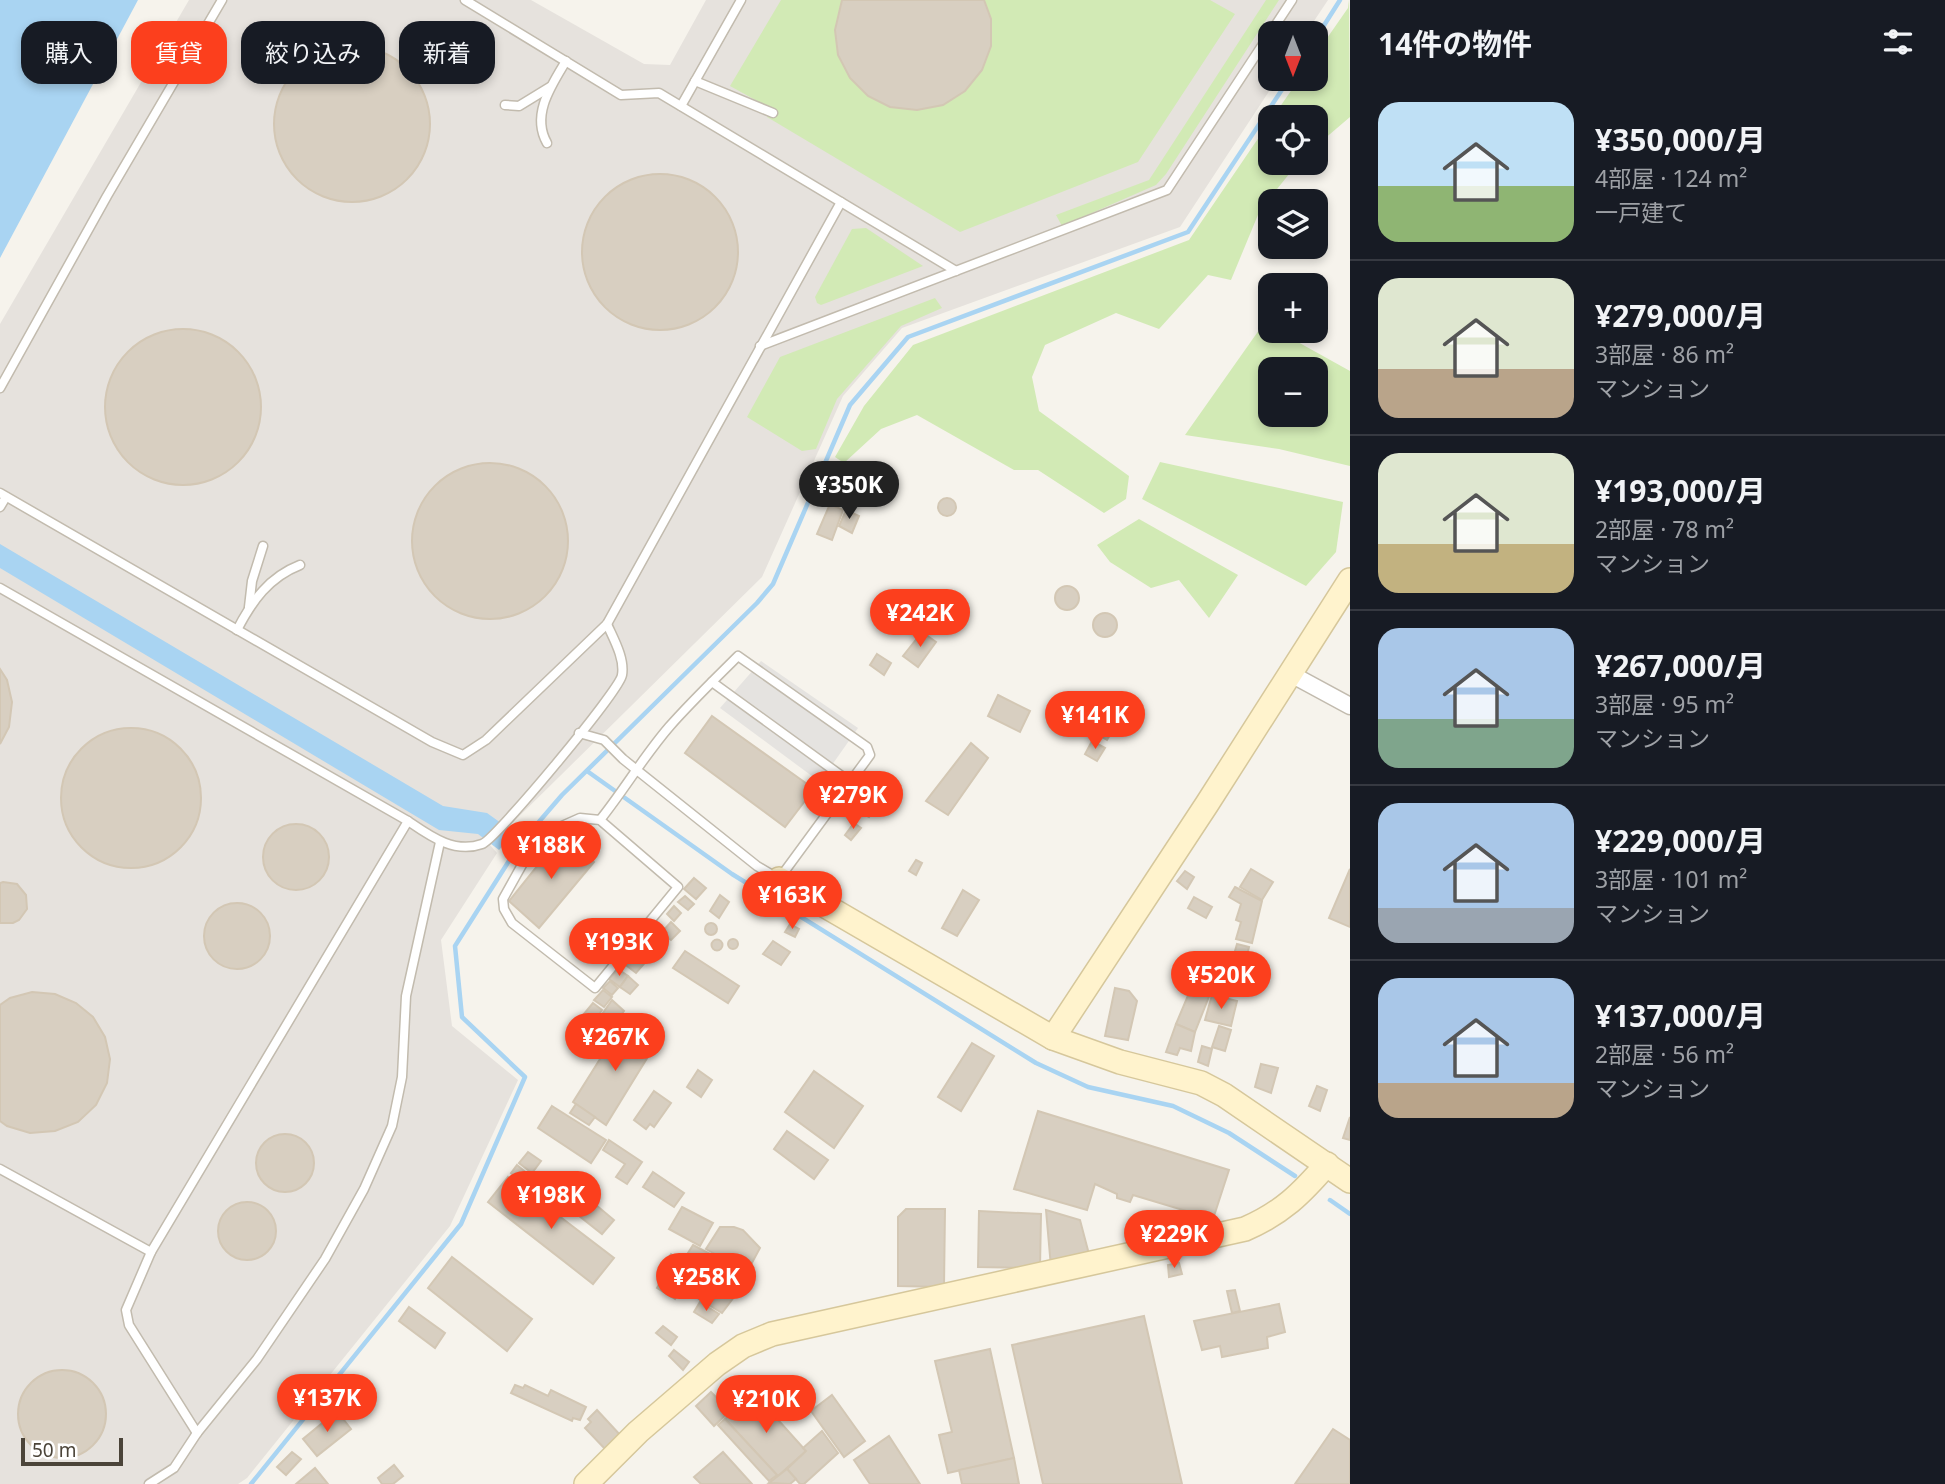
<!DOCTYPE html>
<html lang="ja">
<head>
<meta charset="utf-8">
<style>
  :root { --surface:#171b24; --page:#20242c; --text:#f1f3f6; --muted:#9ea1a6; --line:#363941; --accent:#fc3f1d }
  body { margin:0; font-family:"Noto Sans","Noto Sans JP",sans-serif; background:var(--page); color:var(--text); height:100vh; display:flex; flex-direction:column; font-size:26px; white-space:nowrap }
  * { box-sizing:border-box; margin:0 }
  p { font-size:23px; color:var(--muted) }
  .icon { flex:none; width:38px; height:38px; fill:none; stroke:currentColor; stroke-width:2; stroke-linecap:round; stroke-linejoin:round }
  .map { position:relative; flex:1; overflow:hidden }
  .drawer { display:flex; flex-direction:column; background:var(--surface); width:595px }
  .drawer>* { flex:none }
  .hud { position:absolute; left:21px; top:21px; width:665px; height:63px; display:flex; gap:14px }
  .needle { width:46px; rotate:180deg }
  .controls { position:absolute; left:1258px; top:21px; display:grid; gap:14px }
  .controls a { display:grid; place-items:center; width:70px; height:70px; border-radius:14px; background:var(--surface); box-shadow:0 4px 10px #0003; font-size:35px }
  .scale { position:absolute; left:21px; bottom:18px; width:102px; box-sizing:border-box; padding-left:7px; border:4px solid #4b4439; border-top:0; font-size:19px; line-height:24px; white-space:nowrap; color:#4b4439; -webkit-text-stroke:5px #fff; paint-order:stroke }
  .price { position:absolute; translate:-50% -60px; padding:0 16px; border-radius:24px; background:var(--accent); color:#fff; font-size:23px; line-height:46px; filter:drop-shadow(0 2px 4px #0008) }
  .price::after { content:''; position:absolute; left:50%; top:42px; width:21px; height:16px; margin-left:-10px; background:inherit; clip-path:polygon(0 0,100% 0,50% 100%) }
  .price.on { background:#222; color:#fff }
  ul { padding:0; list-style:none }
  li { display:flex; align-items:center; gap:21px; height:175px; padding:0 28px }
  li+li { border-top:2px solid var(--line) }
  li span { display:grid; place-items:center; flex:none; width:196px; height:140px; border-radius:21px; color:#555 }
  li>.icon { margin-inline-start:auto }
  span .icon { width:84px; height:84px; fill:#fffc; stroke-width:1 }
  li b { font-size:30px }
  h2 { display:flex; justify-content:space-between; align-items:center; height:84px; padding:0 28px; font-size:30px }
  .tag { padding:0 24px; border-radius:21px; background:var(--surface); box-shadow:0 4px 10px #0003; font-size:24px; line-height:63px }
  .tag.on { background:var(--accent); color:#fff }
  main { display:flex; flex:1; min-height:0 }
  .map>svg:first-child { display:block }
</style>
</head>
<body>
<main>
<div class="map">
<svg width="1350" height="1484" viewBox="0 0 1350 1484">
  <rect width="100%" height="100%" fill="#f6f3ec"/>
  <polygon fill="#e6e2dd" points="189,0 531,0 644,64 670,65 706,0 1328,0 1306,33 1270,33 1270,79 1277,79 1180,227 902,328 843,396 762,577 490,845 497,853 441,940 452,1026 518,1080 450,1226 247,1478 238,1484 0,1484 0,324"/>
  <g fill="#d2eab5" fill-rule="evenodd">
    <polygon points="781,0 1210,0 1235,14 1138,162 960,232 767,117 770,108 730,86"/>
    <polygon points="1266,0 1279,0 1166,174 1156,185 1062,226 1056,215 1149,180"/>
    <polygon points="1349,0 1350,117 1316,146 1316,117 1273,117 1299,79 1316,79 1316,54 1348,8"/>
    <polygon points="1270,121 1270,163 1298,163 1260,210 1231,280 1208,275 1159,329 1116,313 1045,345 1032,377 1039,411 1129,476 1126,499 1104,513 1038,470 1014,470 917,415 881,429 844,463 835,457 864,406 913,345 1189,240"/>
    <polygon points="866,228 923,266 821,305 817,303 815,297 852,229"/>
    <polygon points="935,298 942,308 901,326 837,399 816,449 802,451 747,417 780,357"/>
    <path d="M 1264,323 L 1270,327 L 1270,331 L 1278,331 L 1350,371 L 1350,466 L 1279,449 L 1185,435 ZM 1316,369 L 1316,415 L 1270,415 L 1270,369 Z"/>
    <polygon points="1160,462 1343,502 1336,552 1306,586 1142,499"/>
    <polygon points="1139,519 1238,575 1209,618 1179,580 1151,588 1110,562 1097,545"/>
  </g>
  <polygon fill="#e5e3e0" points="761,661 858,728 820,782 720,708"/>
  <g fill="#a9d4f2">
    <polygon points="0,0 138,0 0,258"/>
    <polygon points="0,544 443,806 487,813 515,833 499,850 478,834 439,830 0,568"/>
  </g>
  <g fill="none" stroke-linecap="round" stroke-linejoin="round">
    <g stroke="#a9d4f2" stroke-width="4.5">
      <polyline points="1316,38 1340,0"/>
      <polyline points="587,771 732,874 1036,1063 1088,1087 1173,1106 1229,1133 1295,1176"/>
      <polyline points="505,836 519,845"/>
      <polyline points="1330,1200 1350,1214"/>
      <polyline points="251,1484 461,1224 525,1077 462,1017 455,946 519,845 562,795 757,603 773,584 850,405 908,337 1188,232 1289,79"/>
    </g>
  </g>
  <g fill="#d8cfc1" stroke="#d3c7b4" stroke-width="2">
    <polygon points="842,0 984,0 991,19 991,46 982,70 965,91 943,105 917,110 890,107 868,96 850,78 838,55 835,30"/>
    <circle cx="352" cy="124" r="78"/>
    <circle cx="660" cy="252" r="78"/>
    <circle cx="183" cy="407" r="78"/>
    <circle cx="490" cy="541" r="78"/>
    <circle cx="947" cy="507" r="9"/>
    <polygon points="830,504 843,510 832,540 817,534"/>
    <polygon points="846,510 859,516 852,533 839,526"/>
    <circle cx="1067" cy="598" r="12"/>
    <circle cx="1105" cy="625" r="12"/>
    <polygon points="922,632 936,642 918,667 903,656"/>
    <polygon points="877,654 891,663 884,675 870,665"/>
    <polygon points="0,669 7,680 12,702 9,727 0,744"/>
    <polygon points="998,695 1030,711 1020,732 988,716"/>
    <polygon points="712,716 814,789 785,827 685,753"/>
    <polygon points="1101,720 1114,728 1107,740 1093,732"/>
    <circle cx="131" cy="798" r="70"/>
    <polygon points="1092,741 1105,748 1097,761 1085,754"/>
    <polygon points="971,743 988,758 948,815 926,801"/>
    <polygon points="877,795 882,798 869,817 863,814"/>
    <polygon points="854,823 861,828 851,840 845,835"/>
    <circle cx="296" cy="857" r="33"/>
    <polygon points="563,834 594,862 539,928 509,901"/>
    <polygon points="916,860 922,863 916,875 909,871"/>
    <polygon points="1251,869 1273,882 1262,900 1240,887"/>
    <polygon points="1350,869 1350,927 1329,918"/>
    <polygon points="1185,871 1194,877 1187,889 1177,881"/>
    <polygon points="694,878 706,888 696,899 684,889"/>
    <polygon points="3,882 17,884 26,895 27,909 19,920 13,923 0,923 0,883"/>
    <polygon points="1235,887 1262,901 1252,943 1236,939 1241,922 1236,920 1241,904 1229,897"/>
    <polygon points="963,890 979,900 957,936 942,928"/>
    <polygon points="720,895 729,902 719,918 710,911"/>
    <polygon points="685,896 694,904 688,910 678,902"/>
    <polygon points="1194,897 1212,907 1206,918 1188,908"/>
    <circle cx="237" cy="936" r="33"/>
    <polygon points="674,906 681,913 674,921 667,914"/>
    <polygon points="671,922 680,931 671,940 661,933"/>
    <circle cx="711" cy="929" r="6"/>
    <polygon points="790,924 799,929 795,937 785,932"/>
    <polygon points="647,935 659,946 650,957 637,946"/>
    <circle cx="733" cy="944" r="5"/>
    <circle cx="717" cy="945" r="5.5"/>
    <polygon points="773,941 790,952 781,965 763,954"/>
    <polygon points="1237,944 1249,947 1240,982 1227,979"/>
    <polygon points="637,948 649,958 636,973 623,963"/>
    <polygon points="685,951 739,986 728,1003 673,968"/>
    <polygon points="618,969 628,976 620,987 609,979"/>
    <polygon points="628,976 638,985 630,994 620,987"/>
    <polygon points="610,981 618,988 612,995 603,988"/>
    <polygon points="1192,986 1210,994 1195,1032 1176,1024"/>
    <polygon points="1115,988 1129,991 1137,1001 1128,1040 1105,1036"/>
    <polygon points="603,990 612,997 604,1007 594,1000"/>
    <polygon points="32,992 55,994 76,1003 93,1017 105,1037 110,1059 107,1083 96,1105 78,1122 55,1131 30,1133 7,1126 0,1121 0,1005 10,998"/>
    <polygon points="1212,995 1237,1001 1231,1026 1205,1020"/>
    <polygon points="612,1000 624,1011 610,1030 598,1020"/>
    <polygon points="593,1003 602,1010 593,1023 583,1015"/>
    <polygon points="624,1021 657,1042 606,1125 573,1102"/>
    <polygon points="1176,1024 1195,1032 1191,1051 1180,1048 1177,1055 1166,1052"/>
    <polygon points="1219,1026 1231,1030 1225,1051 1212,1047"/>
    <polygon points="972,1043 994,1056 961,1111 938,1097"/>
    <polygon points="1202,1046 1212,1049 1208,1066 1198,1062"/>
    <polygon points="1261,1064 1278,1068 1271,1093 1255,1087"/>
    <polygon points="698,1070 712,1080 701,1097 687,1087"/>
    <polygon points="814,1071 863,1106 834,1148 785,1112"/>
    <polygon points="1317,1086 1327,1090 1320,1111 1309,1106"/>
    <polygon points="654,1091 671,1103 654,1127 650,1124 646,1129 634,1120"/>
    <polygon points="576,1104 595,1117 589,1125 570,1113"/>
    <polygon points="552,1106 606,1140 591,1163 538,1128"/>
    <polygon points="1038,1111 1229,1170 1213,1219 1133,1195 1130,1202 1117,1198 1117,1194 1095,1184 1087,1210 1014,1189"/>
    <polygon points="1350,1117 1350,1140 1343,1138"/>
    <polygon points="787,1131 828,1160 814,1179 774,1149"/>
    <circle cx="285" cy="1163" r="29"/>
    <polygon points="609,1140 642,1162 627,1184 616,1177 625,1164 603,1150"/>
    <polygon points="528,1152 541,1161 532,1173 519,1163"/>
    <polygon points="517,1165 529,1175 523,1183 511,1173"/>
    <polygon points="653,1172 684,1193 674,1207 643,1187"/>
    <polygon points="508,1177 614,1258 593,1284 488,1202"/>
    <polygon points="590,1200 614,1220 602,1234 578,1215"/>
    <circle cx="247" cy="1231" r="29"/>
    <polygon points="682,1207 713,1223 700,1246 669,1229"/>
    <polygon points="906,1209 945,1209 944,1287 898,1286 898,1217"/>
    <polygon points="1046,1210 1080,1220 1090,1258 1051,1267"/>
    <polygon points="979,1211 1041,1214 1040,1268 978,1267"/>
    <polygon points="720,1227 734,1227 743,1230 760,1248 747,1272 706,1249"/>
    <polygon points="693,1245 712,1255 702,1272 683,1261"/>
    <polygon points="671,1254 737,1293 722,1313 658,1274"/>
    <polygon points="714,1255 748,1274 738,1290 704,1272"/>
    <polygon points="452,1257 532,1319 507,1351 428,1288"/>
    <polygon points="1179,1263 1182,1274 1169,1277 1168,1265"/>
    <polygon points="663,1278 682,1290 675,1299 657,1288"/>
    <polygon points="1235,1290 1240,1311 1232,1313 1227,1291"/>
    <polygon points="700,1302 719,1314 712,1323 694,1312"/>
    <polygon points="1279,1304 1285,1332 1267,1337 1268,1348 1222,1357 1220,1346 1202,1350 1194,1321"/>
    <polygon points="409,1307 445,1333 435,1348 399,1321"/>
    <polygon points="1144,1316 1182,1484 1043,1484 1012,1345"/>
    <polygon points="663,1326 677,1337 671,1345 656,1333"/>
    <polygon points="990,1349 1014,1458 948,1473 939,1435 952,1432 935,1361"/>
    <polygon points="674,1350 689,1362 683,1370 669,1356"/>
    <circle cx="62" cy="1414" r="44"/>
    <polygon points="515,1385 523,1388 525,1385 548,1396 551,1390 586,1407 580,1420 573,1418 572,1421 511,1393"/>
    <polygon points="711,1392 730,1411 714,1426 696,1406"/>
    <polygon points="754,1393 806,1451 778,1476 725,1419"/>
    <polygon points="832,1395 865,1441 844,1457 811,1411"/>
    <polygon points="597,1410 622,1437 607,1451 585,1428 591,1422 588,1419"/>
    <polygon points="337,1411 351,1429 317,1456 303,1439"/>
    <polygon points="725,1419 777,1475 769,1481 718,1425"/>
    <polygon points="1333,1429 1350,1440 1350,1484 1295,1484"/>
    <polygon points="822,1431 838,1453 804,1484 800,1484 787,1469 806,1451 803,1448"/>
    <polygon points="889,1436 920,1484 870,1484 854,1460"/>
    <polygon points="292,1452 301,1459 286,1475 277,1467"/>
    <polygon points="723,1452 752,1484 701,1484 694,1477"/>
    <polygon points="1014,1458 1019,1484 962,1484 959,1470"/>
    <polygon points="394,1465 403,1476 393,1484 382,1484 378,1478"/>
    <polygon points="315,1468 328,1484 296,1484"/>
    <polygon points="787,1469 796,1479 790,1484 769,1483"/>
  </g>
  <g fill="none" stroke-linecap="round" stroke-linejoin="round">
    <defs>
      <g id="lane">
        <polyline points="465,0 621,95 659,93 956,271"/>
        <polyline points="695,81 773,113"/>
        <polyline points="505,105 519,106 550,87"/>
        <polyline points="681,106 741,0"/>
        <path d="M 547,143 C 531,115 551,86 566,61"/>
        <polyline points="760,346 1167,190 1292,0"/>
        <polyline points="0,388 107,196 222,0"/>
        <polyline points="0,493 432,742 463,755 486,740 607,624 841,202"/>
        <polyline points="0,507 6,497"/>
        <path d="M 0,588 L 408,821 C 430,836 454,854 482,844 C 496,839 620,690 622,675 C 625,658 613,638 607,624"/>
        <polyline points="249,607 252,581 263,546"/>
        <path d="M 237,630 C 252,601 269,577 300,565"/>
        <polyline points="712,682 850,782"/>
        <path d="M 579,733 L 604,740 L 623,759 L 757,866 L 779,879 L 870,755 L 867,747 L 738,656 C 715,679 691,702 669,727 C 644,756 624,790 600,820"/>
        <polygon points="580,818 600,820 678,887 595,988 512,923 504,909 503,899 523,863 553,830"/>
        <polyline points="0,1169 151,1252"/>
        <polyline points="197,1433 129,1325 126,1310 151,1252 408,821"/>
        <polyline points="149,1484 174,1468 197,1433 257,1359 325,1259 364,1189 392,1126 402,1077 406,996 440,842"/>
      </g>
      <polyline id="street" points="1289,673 1350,706"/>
      <g id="secondary">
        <polyline points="779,879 1053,1038 1120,1062 1201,1083 1224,1095 1350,1181"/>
        <polyline points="1053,1038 1207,804 1350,580"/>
        <path d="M 586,1484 L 638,1432 L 717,1364 L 743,1346 L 772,1334 L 1245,1229 C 1282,1213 1301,1194 1327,1164"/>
      </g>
    </defs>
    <use href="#lane" stroke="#c2bbae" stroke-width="11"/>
    <use href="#street" stroke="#c2bbae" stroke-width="19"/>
    <use href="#secondary" stroke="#d6c79b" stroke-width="26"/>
    <use href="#lane" stroke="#fff" stroke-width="8"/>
    <use href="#street" stroke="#fff" stroke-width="16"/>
    <use href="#secondary" stroke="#fff3cd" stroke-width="23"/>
  </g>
</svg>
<div class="controls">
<a><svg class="needle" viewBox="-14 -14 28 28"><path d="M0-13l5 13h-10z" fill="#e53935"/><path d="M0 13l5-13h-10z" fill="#9ea1a6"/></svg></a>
<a><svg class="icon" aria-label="locate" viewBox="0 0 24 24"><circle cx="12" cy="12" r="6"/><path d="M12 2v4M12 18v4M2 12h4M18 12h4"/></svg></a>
<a><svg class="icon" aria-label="layers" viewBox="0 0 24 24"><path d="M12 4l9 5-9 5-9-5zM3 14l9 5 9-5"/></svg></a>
<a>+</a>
<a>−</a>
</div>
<div class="scale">50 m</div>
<b class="price on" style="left:849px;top:521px">¥350K</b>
<b class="price" style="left:920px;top:649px">¥242K</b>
<b class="price" style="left:1095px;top:751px">¥141K</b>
<b class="price" style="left:853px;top:831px">¥279K</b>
<b class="price" style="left:551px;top:881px">¥188K</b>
<b class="price" style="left:792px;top:931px">¥163K</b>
<b class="price" style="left:619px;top:978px">¥193K</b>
<b class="price" style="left:1221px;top:1011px">¥520K</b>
<b class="price" style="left:615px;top:1073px">¥267K</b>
<b class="price" style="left:551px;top:1231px">¥198K</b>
<b class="price" style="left:1174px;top:1270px">¥229K</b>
<b class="price" style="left:706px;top:1313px">¥258K</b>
<b class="price" style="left:327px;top:1434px">¥137K</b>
<b class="price" style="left:766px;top:1435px">¥210K</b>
<div class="hud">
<a class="tag">購入</a>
<a class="tag on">賃貸</a>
<a class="tag">絞り込み</a>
<a class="tag">新着</a>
</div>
</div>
<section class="drawer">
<h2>14件の物件<svg class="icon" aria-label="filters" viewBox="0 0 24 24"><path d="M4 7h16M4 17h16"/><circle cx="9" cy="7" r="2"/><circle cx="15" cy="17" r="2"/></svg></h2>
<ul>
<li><span style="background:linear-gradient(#bfe0f5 60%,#8fb573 0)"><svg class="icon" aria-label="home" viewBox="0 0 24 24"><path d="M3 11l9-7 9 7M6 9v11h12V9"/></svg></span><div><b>¥350,000/月</b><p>4部屋 · 124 m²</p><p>一戸建て</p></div></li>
<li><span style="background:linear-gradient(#dfe7d0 65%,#b9a48a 0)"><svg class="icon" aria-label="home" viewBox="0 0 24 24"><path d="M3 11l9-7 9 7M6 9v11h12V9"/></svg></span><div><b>¥279,000/月</b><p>3部屋 · 86 m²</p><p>マンション</p></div></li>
<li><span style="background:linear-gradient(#dfe7d0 65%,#c2b280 0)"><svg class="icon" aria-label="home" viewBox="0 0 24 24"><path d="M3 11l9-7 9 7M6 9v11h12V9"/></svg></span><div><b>¥193,000/月</b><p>2部屋 · 78 m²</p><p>マンション</p></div></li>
<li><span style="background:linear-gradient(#a9c7e8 65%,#7fa58c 0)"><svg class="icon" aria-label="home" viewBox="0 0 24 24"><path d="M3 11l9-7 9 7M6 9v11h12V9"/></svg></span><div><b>¥267,000/月</b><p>3部屋 · 95 m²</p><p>マンション</p></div></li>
<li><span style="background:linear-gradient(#a9c7e8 75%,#9aa5b1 0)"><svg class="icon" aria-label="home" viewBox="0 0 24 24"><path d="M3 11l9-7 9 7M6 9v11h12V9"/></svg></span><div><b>¥229,000/月</b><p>3部屋 · 101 m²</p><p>マンション</p></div></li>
<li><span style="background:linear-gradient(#a9c7e8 75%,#b9a48a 0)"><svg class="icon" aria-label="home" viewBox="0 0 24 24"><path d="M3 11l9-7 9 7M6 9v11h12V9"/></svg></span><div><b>¥137,000/月</b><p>2部屋 · 56 m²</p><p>マンション</p></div></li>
</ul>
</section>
</main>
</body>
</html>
